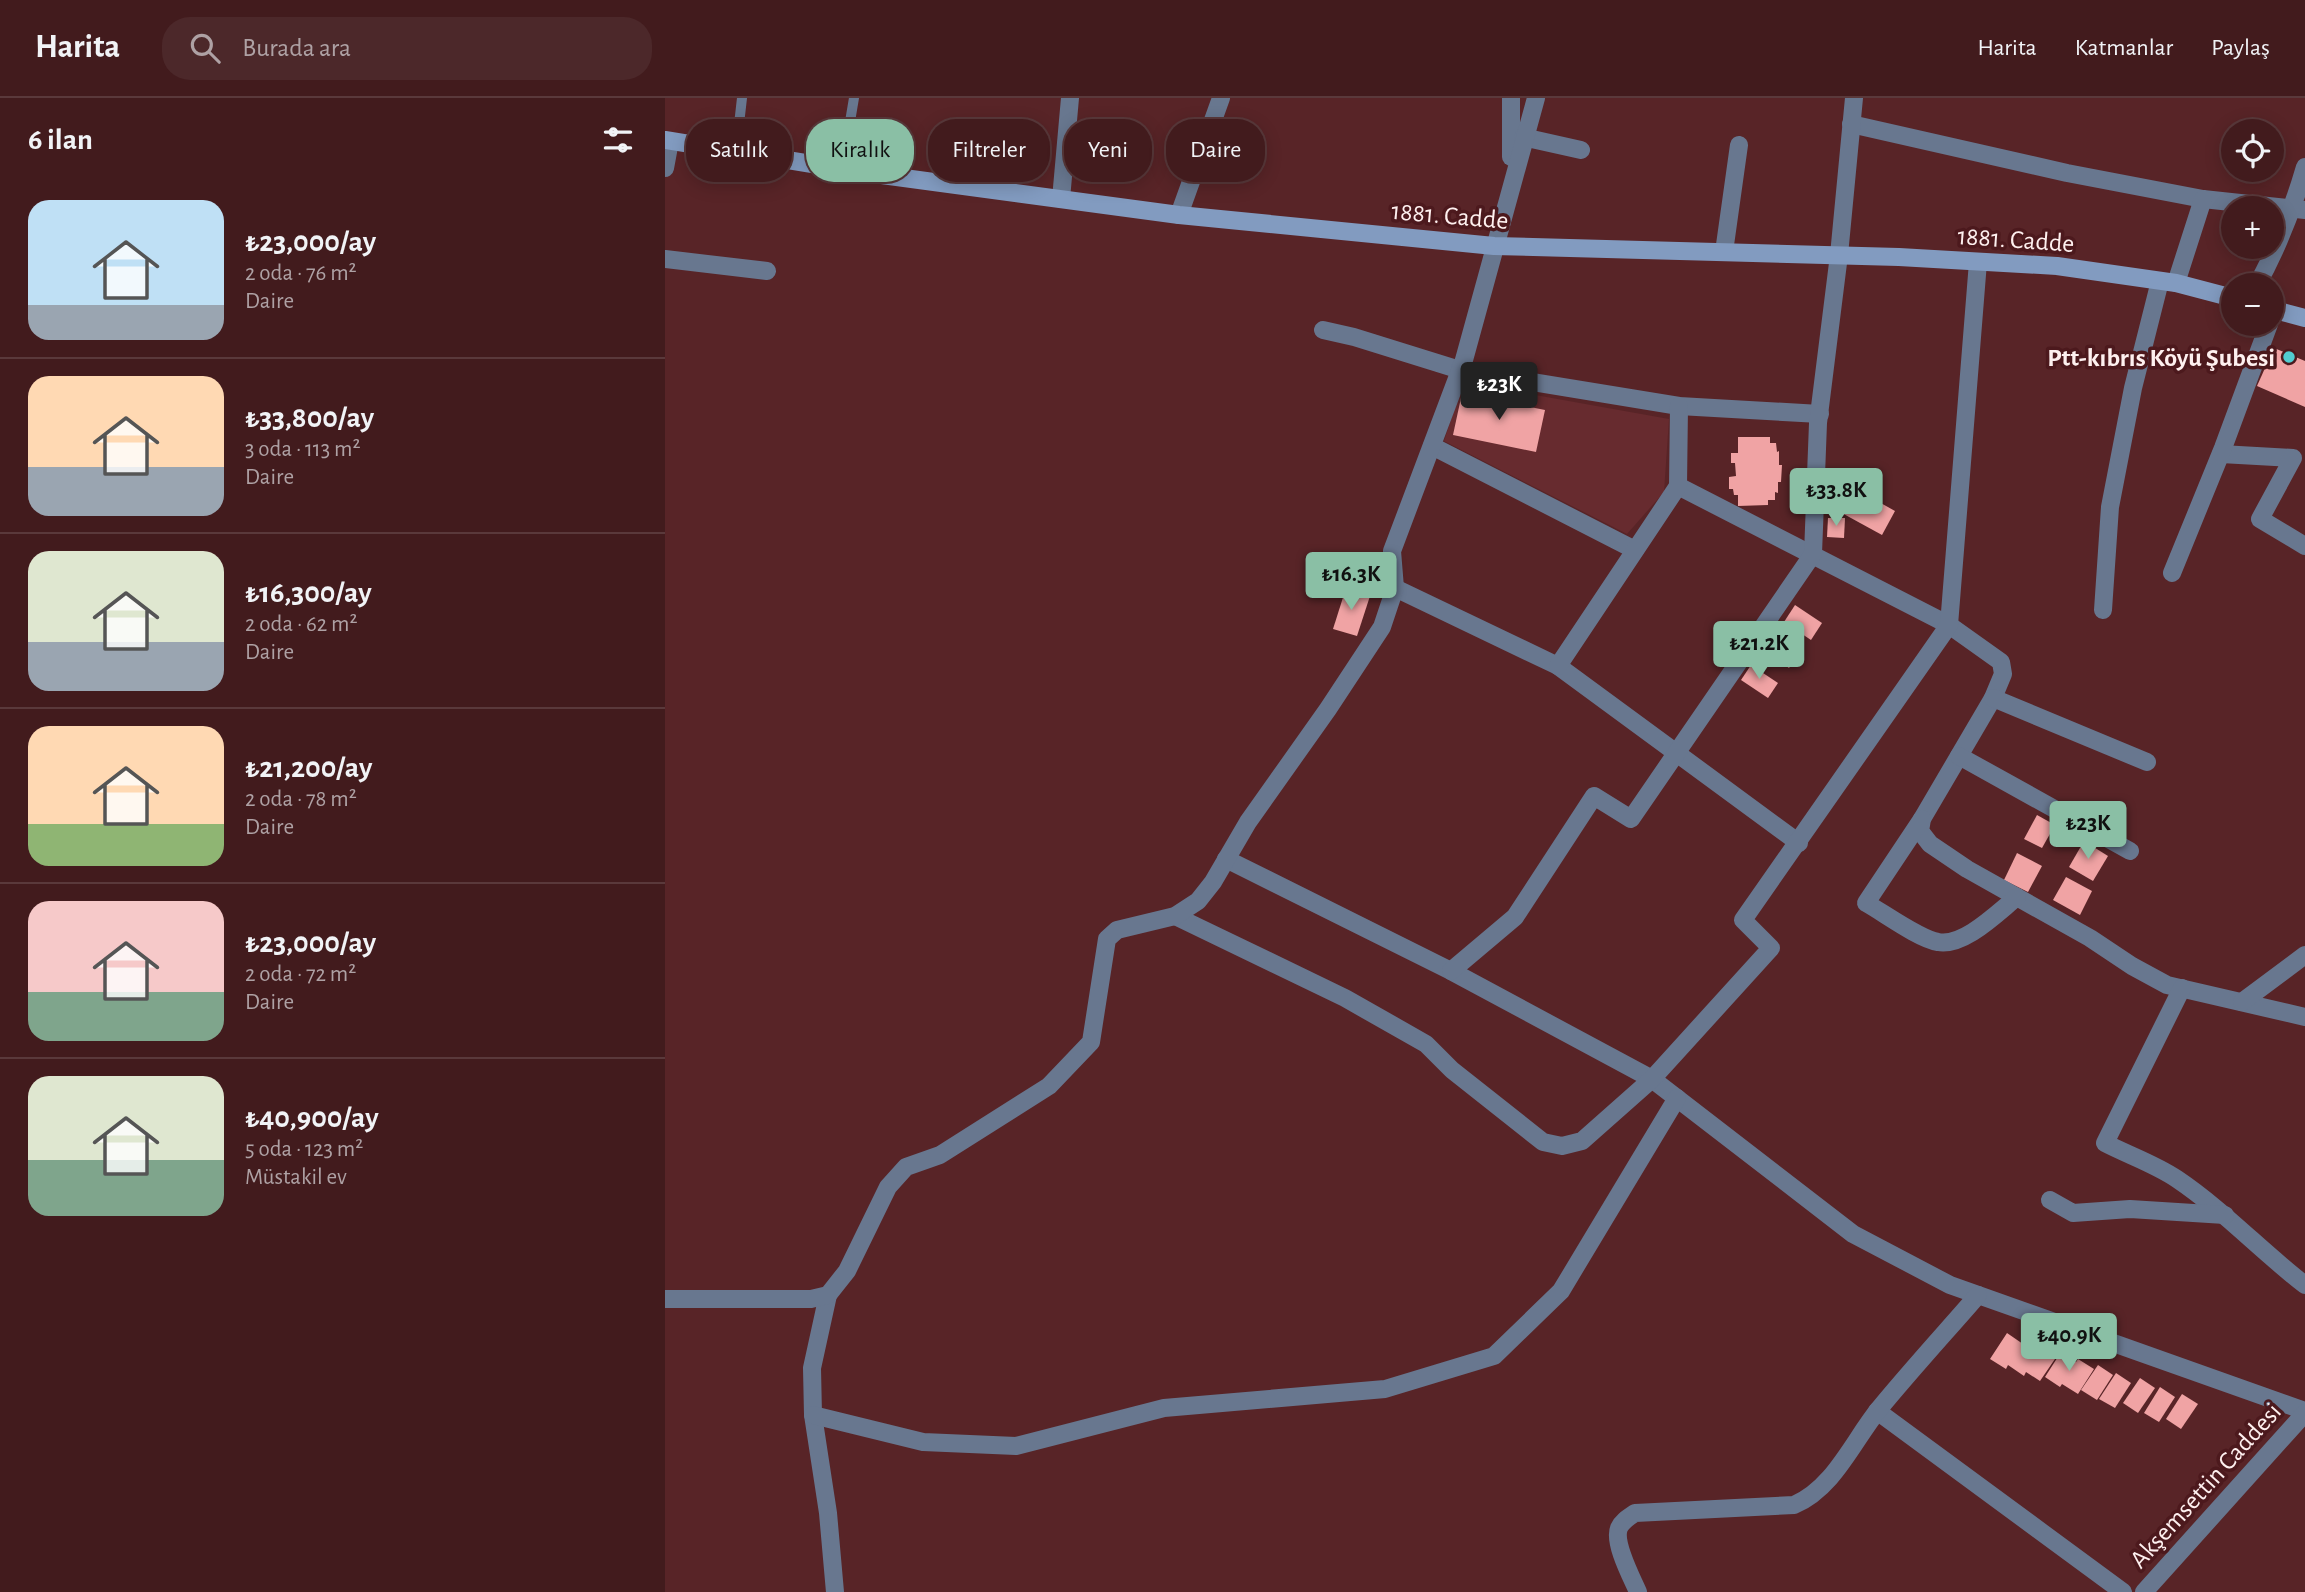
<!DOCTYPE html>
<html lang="tr">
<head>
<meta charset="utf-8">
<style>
  :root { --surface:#421b1d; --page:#4c282a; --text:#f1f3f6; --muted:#aea1a4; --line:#5a393b; --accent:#8abfa5 }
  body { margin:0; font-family:"Alegreya Sans",sans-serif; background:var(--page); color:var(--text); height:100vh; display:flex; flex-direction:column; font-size:26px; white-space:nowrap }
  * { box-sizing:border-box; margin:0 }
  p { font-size:23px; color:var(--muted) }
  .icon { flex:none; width:38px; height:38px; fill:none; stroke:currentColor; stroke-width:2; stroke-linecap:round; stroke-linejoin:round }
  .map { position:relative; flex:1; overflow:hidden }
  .side { display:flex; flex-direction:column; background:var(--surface); width:665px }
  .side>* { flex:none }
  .banner { position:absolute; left:21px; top:21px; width:665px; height:63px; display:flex; gap:14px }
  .controls { position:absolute; left:1556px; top:21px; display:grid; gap:14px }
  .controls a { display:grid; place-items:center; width:63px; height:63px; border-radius:50%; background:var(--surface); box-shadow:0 4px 18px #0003,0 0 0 2px var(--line); font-size:35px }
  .price { position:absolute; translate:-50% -60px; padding:0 16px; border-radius:7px; background:var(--accent); color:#111; font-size:23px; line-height:46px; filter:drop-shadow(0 2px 4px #0008) }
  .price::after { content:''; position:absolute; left:50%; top:42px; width:21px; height:16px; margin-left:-10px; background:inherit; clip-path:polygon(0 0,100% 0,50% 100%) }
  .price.selected { background:#222; color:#fff }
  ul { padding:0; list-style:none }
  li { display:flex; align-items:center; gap:21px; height:175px; padding:0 28px }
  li+li { border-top:2px solid var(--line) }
  li span { display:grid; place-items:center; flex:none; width:196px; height:140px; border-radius:21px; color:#555 }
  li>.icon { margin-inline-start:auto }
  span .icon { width:84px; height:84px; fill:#fffc; stroke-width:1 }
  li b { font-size:30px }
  h2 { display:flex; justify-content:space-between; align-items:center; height:84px; padding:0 28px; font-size:30px }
  .chip { padding:0 24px; border-radius:28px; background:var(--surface); box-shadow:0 4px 18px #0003,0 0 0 2px var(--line); font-size:24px; line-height:63px }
  .chip.selected { background:var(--accent); color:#111 }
  header { display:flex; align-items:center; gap:42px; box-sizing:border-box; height:98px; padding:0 35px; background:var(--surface); border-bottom:2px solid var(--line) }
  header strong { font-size:33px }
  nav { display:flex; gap:38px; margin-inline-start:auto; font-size:24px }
  .search { width:490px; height:63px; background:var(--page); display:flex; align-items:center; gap:18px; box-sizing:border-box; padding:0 24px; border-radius:28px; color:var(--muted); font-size:26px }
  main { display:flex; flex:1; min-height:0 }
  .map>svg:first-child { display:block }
</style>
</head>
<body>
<header>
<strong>Harita</strong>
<div class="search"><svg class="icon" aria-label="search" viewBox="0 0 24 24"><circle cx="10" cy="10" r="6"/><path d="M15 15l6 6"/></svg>Burada ara</div>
<nav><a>Harita</a><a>Katmanlar</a><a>Paylaş</a></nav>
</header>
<main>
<section class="side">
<h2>6 ilan<svg class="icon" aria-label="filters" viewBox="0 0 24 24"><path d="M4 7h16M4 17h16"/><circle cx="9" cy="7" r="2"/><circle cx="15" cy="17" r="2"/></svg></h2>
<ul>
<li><span style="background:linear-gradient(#bfe0f5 75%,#9aa5b1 0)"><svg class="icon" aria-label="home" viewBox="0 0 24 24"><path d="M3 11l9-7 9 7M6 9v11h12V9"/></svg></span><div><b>₺23,000/ay</b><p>2 oda · 76 m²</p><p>Daire</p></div></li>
<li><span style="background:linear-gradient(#ffd9b3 65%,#9aa5b1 0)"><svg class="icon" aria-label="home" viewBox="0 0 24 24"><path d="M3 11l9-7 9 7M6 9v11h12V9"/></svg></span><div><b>₺33,800/ay</b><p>3 oda · 113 m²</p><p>Daire</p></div></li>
<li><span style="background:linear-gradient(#dfe7d0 65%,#9aa5b1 0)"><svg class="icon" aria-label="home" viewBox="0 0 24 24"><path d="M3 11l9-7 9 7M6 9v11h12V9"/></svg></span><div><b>₺16,300/ay</b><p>2 oda · 62 m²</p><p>Daire</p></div></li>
<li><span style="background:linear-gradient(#ffd9b3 70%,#8fb573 0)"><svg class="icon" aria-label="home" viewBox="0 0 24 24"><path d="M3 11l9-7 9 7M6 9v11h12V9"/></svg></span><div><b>₺21,200/ay</b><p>2 oda · 78 m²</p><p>Daire</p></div></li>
<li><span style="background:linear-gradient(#f6c9c9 65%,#7fa58c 0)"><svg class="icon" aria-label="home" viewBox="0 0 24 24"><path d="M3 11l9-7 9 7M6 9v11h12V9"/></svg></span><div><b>₺23,000/ay</b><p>2 oda · 72 m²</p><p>Daire</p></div></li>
<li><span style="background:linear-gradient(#dfe7d0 60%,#7fa58c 0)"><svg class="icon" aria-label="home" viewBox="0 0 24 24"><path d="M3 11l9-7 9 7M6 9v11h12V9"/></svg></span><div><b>₺40,900/ay</b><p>5 oda · 123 m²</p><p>Müstakil ev</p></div></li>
</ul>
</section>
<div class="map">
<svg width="1640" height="1494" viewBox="0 0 1640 1494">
  <rect width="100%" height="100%" fill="#582427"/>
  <polygon fill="#672b2f" points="798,284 1004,321 999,394 962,436 779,343"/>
  <g fill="#f0a3a4">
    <polygon points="1609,250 1640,263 1640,309 1592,288"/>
    <polygon points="797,295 880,312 871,354 788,337"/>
    <polygon points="1073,339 1105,339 1105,345 1111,345 1112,354 1114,353 1114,367 1117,367 1116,384 1113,384 1113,395 1110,394 1110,402 1103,402 1103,407 1073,408 1073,397 1069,397 1068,391 1064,391 1064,379 1071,378 1070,365 1066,365 1066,355 1073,355"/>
    <polygon points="1189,390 1230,413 1217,437 1175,414"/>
    <polygon points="1163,420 1180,420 1179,440 1162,439"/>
    <polygon points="681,490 705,498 692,538 668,531"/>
    <polygon points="1130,507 1157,525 1146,542 1119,524"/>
    <polygon points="1110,533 1137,552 1124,570 1097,551"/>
    <polygon points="1086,567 1113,585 1103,600 1076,582"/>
    <polygon points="1372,717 1390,727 1377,750 1359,741"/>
    <polygon points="1419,743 1443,758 1428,783 1404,769"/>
    <polygon points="1352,755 1377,768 1363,794 1339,782"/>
    <polygon points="1401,779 1427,793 1415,817 1388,802"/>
    <polygon points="1342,1235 1358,1246 1360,1242 1375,1252 1378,1249 1392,1258 1375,1283 1361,1274 1359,1278 1343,1267 1341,1271 1325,1261"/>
    <polygon points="1396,1254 1411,1264 1413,1261 1429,1271 1413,1296 1397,1286 1395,1289 1380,1279"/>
    <polygon points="1433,1267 1448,1277 1432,1302 1416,1292"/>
    <polygon points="1451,1275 1466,1285 1450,1310 1434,1301"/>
    <polygon points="1475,1280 1490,1290 1473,1315 1458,1305"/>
    <polygon points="1495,1289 1510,1299 1494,1324 1479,1315"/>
    <polygon points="1517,1296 1533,1306 1516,1331 1501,1321"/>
  </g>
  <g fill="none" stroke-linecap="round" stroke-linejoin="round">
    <g stroke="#68778f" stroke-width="10">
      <polyline points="71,53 77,0"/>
      <polyline points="177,71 189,0"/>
    </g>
    <g stroke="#68778f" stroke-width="18">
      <polyline points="846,0 846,59"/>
      <polyline points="1186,26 1402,75 1538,101 1640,112"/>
      <polyline points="858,39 916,52"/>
      <polyline points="0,70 5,43"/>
      <polyline points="396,101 405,0"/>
      <polyline points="514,117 556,0"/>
      <polyline points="1059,154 1074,47"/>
      <polyline points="0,161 102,173"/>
      <polyline points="1511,185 1538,101"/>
      <path d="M 1592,187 C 1613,149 1628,110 1640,69"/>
      <polyline points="658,232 689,239 795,272 1014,308 1155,316"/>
      <polyline points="767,348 970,452"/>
      <polyline points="1556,356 1628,360 1595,421 1640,448"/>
      <polyline points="1013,388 1284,527 1336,564 1338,576 1328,600 1257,721 1255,733 1265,746 1302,771 1425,840 1467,868 1502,887 1640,919"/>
      <polyline points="1507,475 1558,350 1604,226"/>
      <polyline points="730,490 893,568 1134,745"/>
      <polyline points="1438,512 1445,409 1468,290 1495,183"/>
      <polyline points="893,568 1013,388 1014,308"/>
      <polyline points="1328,600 1482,664"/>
      <polyline points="1294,658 1465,753"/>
      <path d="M 1257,721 L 1201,805 C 1219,815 1254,841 1273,844 C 1299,849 1333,814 1352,799"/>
      <polyline points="561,761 786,873 987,981 1188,1136 1285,1187 1640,1313"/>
      <polyline points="510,818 680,900 761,946 787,972 878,1044 897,1048 917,1043 987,981 1106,850 1078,822 1284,527 1313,164"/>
      <polyline points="786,873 850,819 929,698 966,721 1148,456 1153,325 1174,157 1189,0"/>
      <path d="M 1517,890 L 1440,1045 C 1463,1057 1490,1066 1512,1081 C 1558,1112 1596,1153 1640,1187"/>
      <polyline points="1577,904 1640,857"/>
      <polyline points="1385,1102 1408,1115 1465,1111 1560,1117"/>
      <polyline points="163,1197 147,1270 148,1317 163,1415 170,1494"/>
      <polyline points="0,1201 146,1201 163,1197 182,1173 223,1089 241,1069 275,1057 384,988 426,944 442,841 452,832 510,818 533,803 548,784 583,724 663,611 717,529 730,490 727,453 799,262 871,0"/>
      <polyline points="1212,1313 1458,1494"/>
      <polyline points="148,1317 258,1344 351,1348 499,1310 720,1291 829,1258 896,1193 1012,1000"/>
      <path d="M 973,1494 C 967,1480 948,1445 954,1430 C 957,1423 964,1419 970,1415 L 1129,1407 C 1169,1390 1188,1343 1214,1311 C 1246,1272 1280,1235 1313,1197"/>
      <polyline points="1479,1494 1640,1315"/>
    </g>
    <g stroke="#829bc0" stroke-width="18">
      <polyline points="0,42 202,75 514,117 829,148 1234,159 1392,168 1511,185 1568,200"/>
      <polyline points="1606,211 1640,220"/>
    </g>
  </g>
  <circle fill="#51ccd1" stroke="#4c191d" stroke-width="2.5" cx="1624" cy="259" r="7"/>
  <g text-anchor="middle" stroke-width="7" stroke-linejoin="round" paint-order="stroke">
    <g font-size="26" fill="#fef0ef" stroke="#4c191d">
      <text transform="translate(785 117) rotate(5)" y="9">1881. Cadde</text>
      <text transform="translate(1351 141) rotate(4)" y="9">1881. Cadde</text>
      <text transform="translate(1540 1387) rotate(-48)" y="9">Akşemsettin Caddesi</text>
    </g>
    <g font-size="26" font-weight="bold" fill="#fef0ef" stroke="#4c191d" text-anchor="end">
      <text x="1610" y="268">Ptt-kıbrıs Köyü Şubesi</text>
    </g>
  </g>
</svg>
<div class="controls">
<a><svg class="icon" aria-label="locate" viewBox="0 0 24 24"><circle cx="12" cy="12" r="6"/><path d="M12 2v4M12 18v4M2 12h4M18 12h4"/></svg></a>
<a>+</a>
<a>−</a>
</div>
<b class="price selected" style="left:834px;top:324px">₺23K</b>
<b class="price" style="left:1171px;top:430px">₺33.8K</b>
<b class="price" style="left:686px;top:514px">₺16.3K</b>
<b class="price" style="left:1094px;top:583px">₺21.2K</b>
<b class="price" style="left:1423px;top:763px">₺23K</b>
<b class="price" style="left:1404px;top:1275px">₺40.9K</b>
<div class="banner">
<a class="chip">Satılık</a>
<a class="chip selected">Kiralık</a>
<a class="chip">Filtreler</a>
<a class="chip">Yeni</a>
<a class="chip">Daire</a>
</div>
</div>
</main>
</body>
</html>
